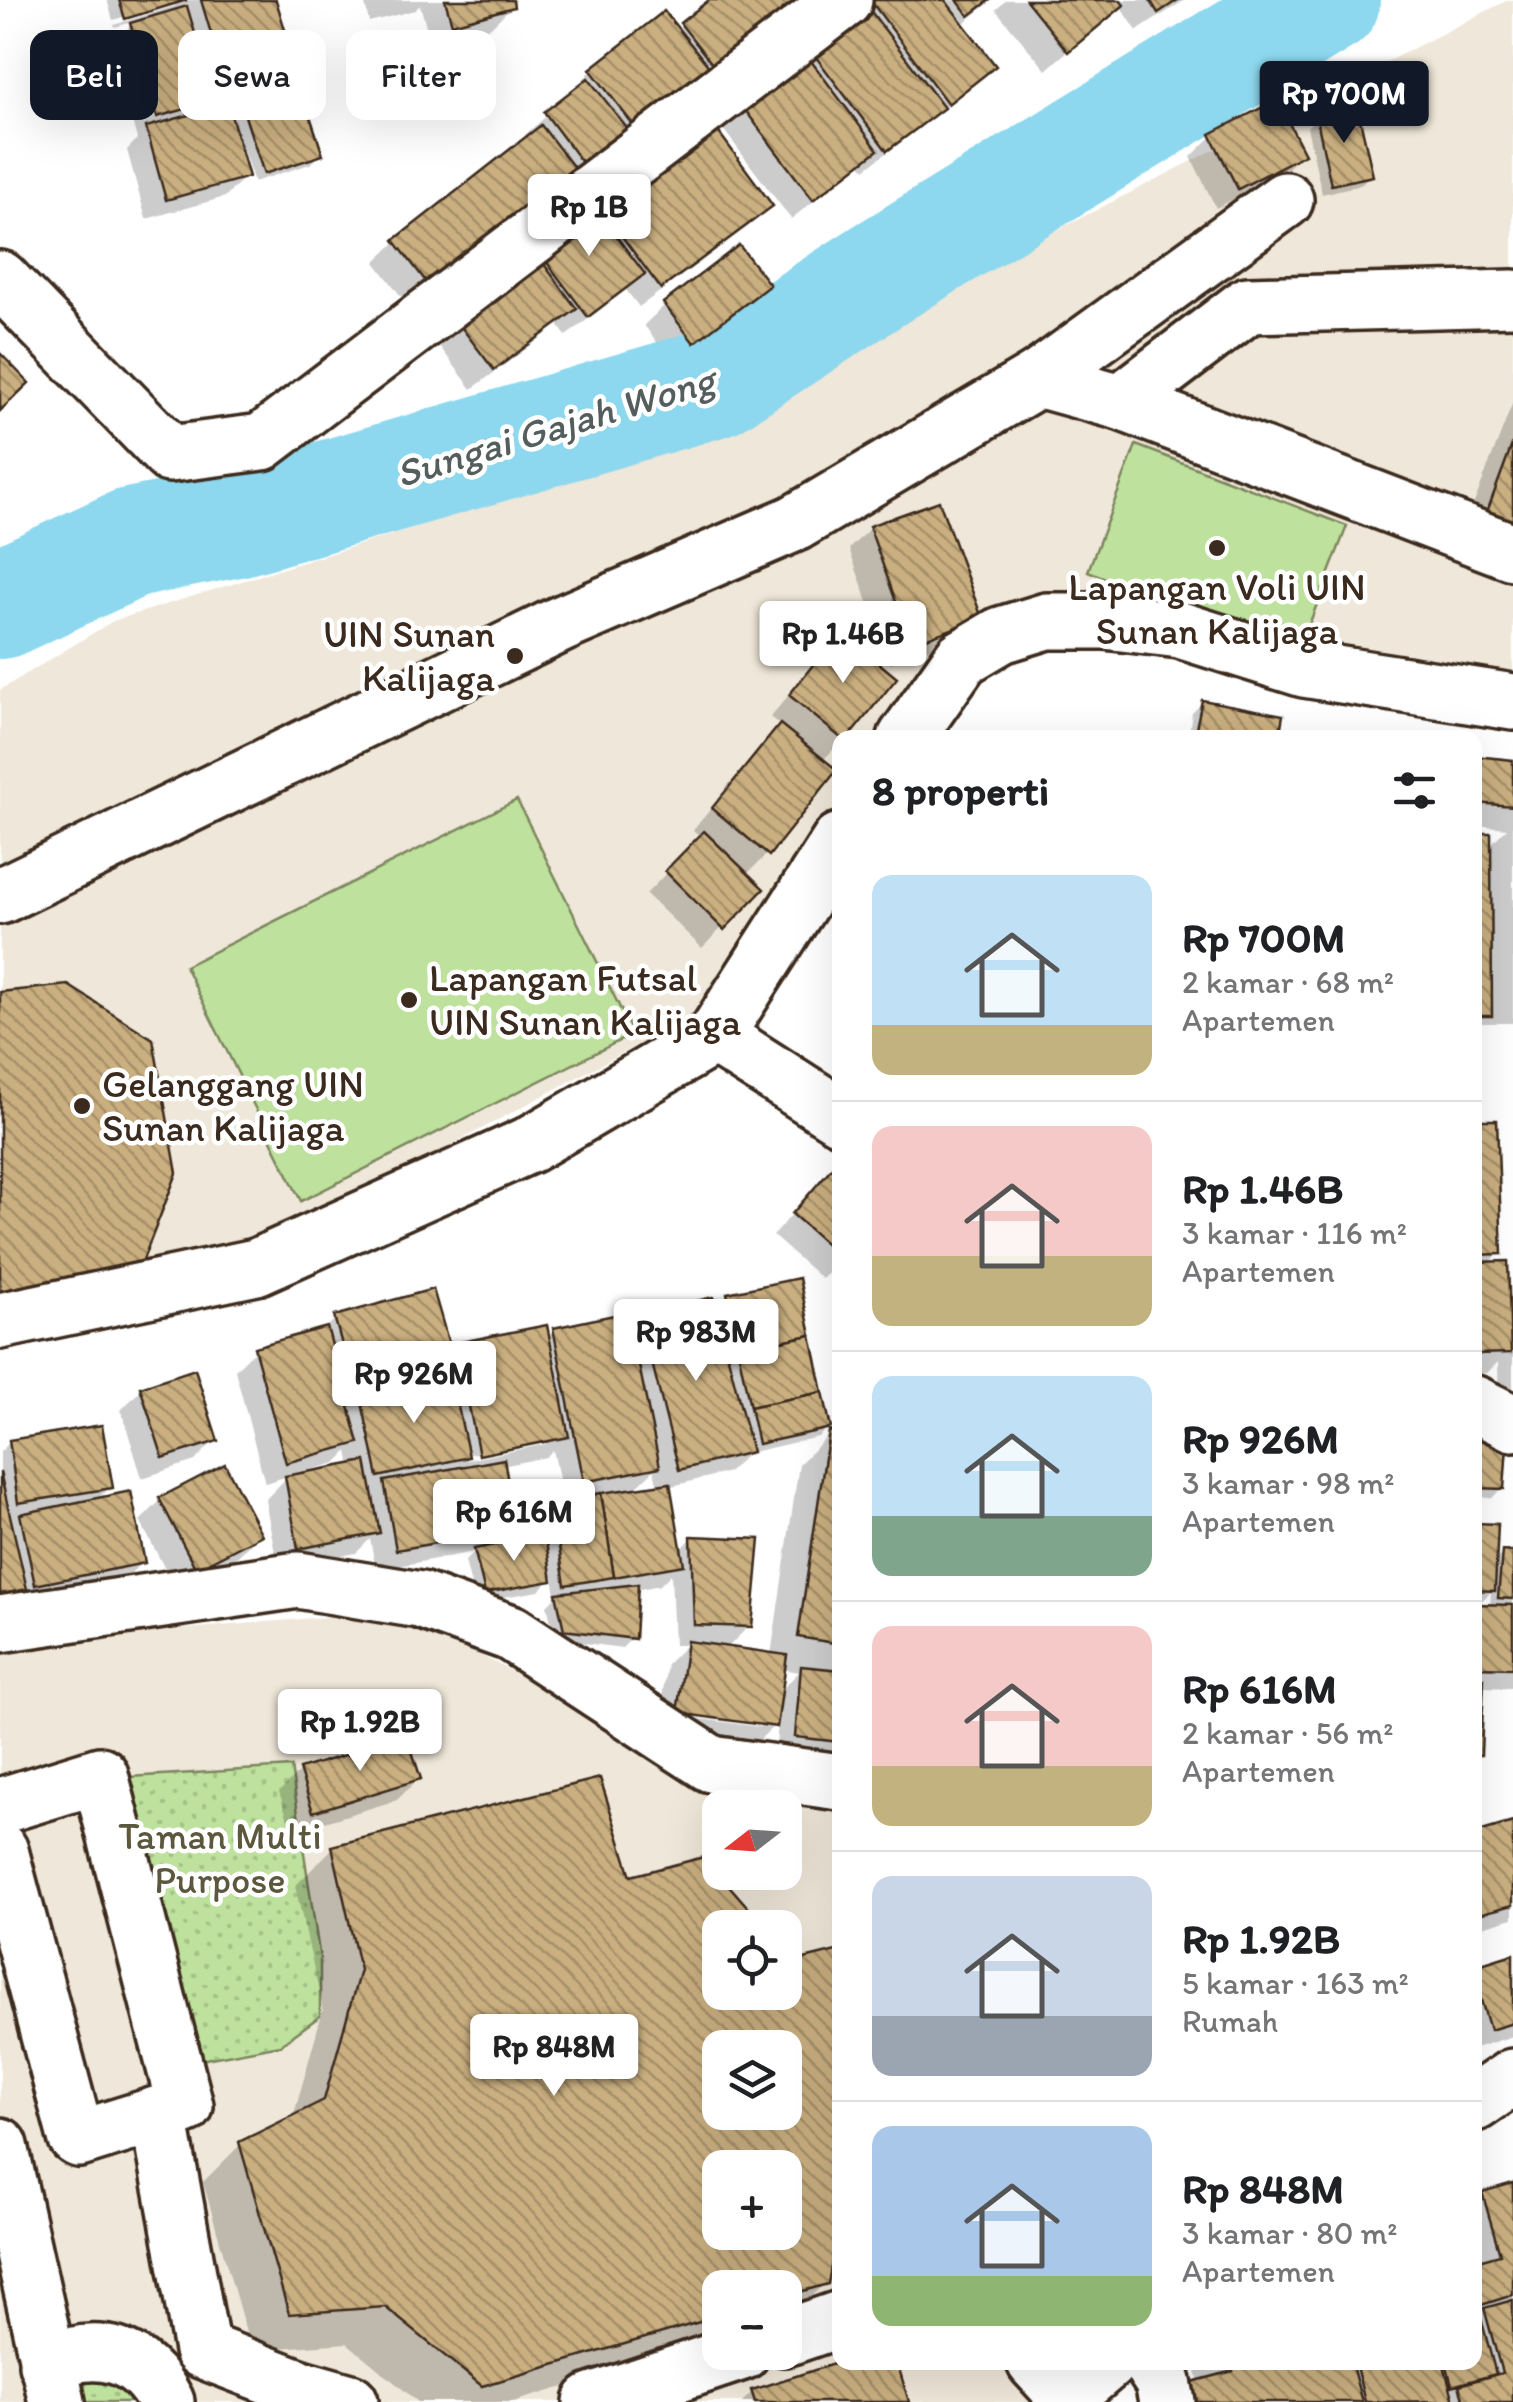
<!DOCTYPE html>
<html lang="id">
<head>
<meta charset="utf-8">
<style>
  :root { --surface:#fff; --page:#f6f6f6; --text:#202124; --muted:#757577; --line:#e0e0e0; --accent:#111827 }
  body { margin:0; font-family:Itim,sans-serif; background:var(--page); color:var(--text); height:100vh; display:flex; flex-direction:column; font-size:38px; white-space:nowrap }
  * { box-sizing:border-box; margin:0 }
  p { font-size:32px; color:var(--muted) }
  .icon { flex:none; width:55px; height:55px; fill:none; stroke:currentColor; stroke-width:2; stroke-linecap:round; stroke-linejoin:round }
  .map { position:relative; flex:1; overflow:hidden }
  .details { position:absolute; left:832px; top:730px; width:650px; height:1640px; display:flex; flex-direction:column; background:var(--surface); border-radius:20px; box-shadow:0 10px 40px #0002 }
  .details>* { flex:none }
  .top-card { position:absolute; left:30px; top:30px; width:652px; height:90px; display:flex; gap:20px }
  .needle { width:65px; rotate:253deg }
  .controls { position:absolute; left:702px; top:1790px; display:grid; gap:20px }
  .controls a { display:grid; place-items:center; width:100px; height:100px; border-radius:20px; background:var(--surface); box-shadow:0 10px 40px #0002; font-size:50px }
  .price { position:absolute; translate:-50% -85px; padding:0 22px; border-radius:10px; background:#fff; color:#222; font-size:32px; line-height:65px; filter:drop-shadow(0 2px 5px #0008) }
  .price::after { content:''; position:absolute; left:50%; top:60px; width:30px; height:22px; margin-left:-15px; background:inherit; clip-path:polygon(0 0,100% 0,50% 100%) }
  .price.selected { background:var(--accent); color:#fff }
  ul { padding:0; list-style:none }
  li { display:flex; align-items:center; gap:30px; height:250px; padding:0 40px }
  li+li { border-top:2px solid var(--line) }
  li span { display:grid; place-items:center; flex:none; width:280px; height:200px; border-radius:20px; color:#555 }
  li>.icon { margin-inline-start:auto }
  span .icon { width:120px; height:120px; fill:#fffc; stroke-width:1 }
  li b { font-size:42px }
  h2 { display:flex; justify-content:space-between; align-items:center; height:120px; padding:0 40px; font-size:42px }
  .pill { padding:0 35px; border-radius:20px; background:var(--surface); box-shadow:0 10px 40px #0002; font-size:35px; line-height:90px }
  .pill.selected { background:var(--accent); color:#fff }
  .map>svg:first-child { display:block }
</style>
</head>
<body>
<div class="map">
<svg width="1513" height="2402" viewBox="0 0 1513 2402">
  <defs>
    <pattern id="grass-dots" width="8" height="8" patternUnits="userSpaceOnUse" patternTransform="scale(2.5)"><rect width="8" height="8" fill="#bee29d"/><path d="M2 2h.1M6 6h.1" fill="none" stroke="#a4c287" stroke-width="1.8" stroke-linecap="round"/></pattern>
    <pattern id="building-back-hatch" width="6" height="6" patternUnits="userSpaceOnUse" patternTransform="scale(2.5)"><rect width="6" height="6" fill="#caaf80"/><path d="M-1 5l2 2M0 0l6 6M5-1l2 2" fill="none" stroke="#a58f68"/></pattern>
  </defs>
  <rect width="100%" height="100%" fill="#fff"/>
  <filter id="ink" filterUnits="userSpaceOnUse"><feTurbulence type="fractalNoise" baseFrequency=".01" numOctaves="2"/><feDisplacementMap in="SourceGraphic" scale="20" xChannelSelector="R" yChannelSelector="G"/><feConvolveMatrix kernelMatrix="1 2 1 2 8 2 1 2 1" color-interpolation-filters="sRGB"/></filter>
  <g filter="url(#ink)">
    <g fill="#efe7d9" fill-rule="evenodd">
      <polygon points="1508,0 1513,0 1513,710 1000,623 910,737 840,738 840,827 691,1016 277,1239 0,1305 0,690 113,621 567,480"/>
      <path d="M 394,1611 L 710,1773 L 840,1791 L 840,2362 L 1028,2363 L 1031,2402 L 0,2402 L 0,1645 ZM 720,1808 L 785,1808 L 785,1872 L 720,1872 ZM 720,1928 L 785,1928 L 785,1992 L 720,1992 ZM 720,2048 L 785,2048 L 785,2112 L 720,2112 ZM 720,2168 L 785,2168 L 785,2232 L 720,2232 ZM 720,2288 L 785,2288 L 785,2352 L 720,2352 Z"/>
    </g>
    <g fill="url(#grass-dots)" stroke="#7c865e" stroke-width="2.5">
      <polygon points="291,1767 320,1959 320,2016 280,2045 184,2063 113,1778"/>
      <polygon points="66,2357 162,2402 61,2402"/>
    </g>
    <g fill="#bee29d" stroke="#7c865e" stroke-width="2.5">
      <polygon points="1136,445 1347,526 1297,656 1088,571"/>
      <polygon points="517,800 633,1034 301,1201 185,966"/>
    </g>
    <g fill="#0003" fill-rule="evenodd">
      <path d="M 107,0 L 273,0 L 301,92 L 287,105 L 320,154 L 310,164 L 254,182 L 243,150 L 239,152 L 246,176 L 225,197 L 146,219 L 127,150 L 137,139 L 111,46 L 135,21 L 115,27 L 114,25 L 175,6 L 175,1 L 113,20 ZM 279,97 L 279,102 L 223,120 L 222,115 Z"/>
      <polygon points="364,0 510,0 512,6 491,27 431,43 420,5 415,10 369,22"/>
      <polygon points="713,0 796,30 419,320 375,262 396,242 527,139 525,135 572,93 591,71 676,30"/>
      <polygon points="864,0 993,0 961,25 993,66 920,128 865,169 861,164 791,219 717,121"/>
      <polygon points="1006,0 1185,0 1137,31 1120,5 1046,70 996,10"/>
      <polygon points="1317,117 1370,175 1360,185 1322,194 1307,127"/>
      <polygon points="1212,136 1302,154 1281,175 1216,208 1191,157"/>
      <polygon points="770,205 749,226 639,307 626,290 566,336 558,325 472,389 430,334 591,206"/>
      <polygon points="766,285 746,306 672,362 644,325 665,305"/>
      <polygon points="1513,402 1513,563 1459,542"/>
      <path d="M 870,528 L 979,617 L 958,638 L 890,663 L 849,549 ZM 957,624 L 957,629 L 900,650 L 898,646 Z"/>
      <polygon points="841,635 845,738 840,738 840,743 822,761 767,854 746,875 760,889 702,948 646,894 701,837 693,830 781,726 770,717"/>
      <polygon points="1202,703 1276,738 1188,738 1192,713"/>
      <polygon points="1475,759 1513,762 1513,1023 1482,1023 1475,1029 1475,836 1488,847 1507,828 1475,825"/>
      <polygon points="1475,1123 1499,1253 1488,1264 1507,1314 1513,1308 1513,1403 1499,1403 1498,1362 1487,1373 1475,1373"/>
      <polygon points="840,1171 840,1261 822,1279 773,1236 815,1188"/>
      <path d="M 728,1296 L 828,1427 L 818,1437 L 748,1453 L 729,1472 L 668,1487 L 679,1551 L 692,1538 L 749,1626 L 726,1649 L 771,1655 L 799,1464 L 830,1434 L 840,1435 L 840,1764 L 775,1757 L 778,1722 L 753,1746 L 657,1733 L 667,1664 L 686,1645 L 674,1645 L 671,1574 L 660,1585 L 635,1590 L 632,1638 L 622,1648 L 555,1639 L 547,1605 L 556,1596 L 553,1576 L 539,1591 L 475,1602 L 465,1561 L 474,1552 L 376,1570 L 370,1539 L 356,1553 L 278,1568 L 265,1500 L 288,1476 L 265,1483 L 235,1370 L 256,1349 L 324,1330 L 336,1318 L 449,1354 L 458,1346 L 546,1337 L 554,1330 L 629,1330 L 641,1317 L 714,1310 ZM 437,1370 L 439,1380 L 425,1382 ZM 360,1396 L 347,1409 L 345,1401 ZM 546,1439 L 546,1444 L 467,1460 L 466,1455 ZM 553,1450 L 564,1502 L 553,1504 L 543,1514 L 546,1537 L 494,1548 L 514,1528 L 502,1466 L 546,1457 ZM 348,1451 L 351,1466 L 311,1474 L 310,1470 L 336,1463 ZM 654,1470 L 658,1487 L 632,1491 ZM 782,1669 L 799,1672 L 779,1692 ZM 665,1709 L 760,1722 L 760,1727 L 664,1714 Z"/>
      <polygon points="142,1389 215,1440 195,1461 142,1478 121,1410"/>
      <polygon points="1475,1431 1502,1488 1492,1498 1475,1497"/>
      <polygon points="10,1442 110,1487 96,1500 142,1562 121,1583 0,1610 0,1452"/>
      <polygon points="161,1500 259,1535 238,1556 175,1588 140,1521"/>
      <path d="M 1475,1526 L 1494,1562 L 1503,1553 L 1513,1554 L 1513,1688 L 1481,1687 L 1478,1754 L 1475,1757 ZM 1491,1592 L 1490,1607 L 1476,1606 Z"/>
      <polygon points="300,1771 418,1779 397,1800 292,1832 279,1792"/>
      <polygon points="1513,1824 1513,1918 1475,1929 1475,1835"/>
      <path d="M 333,1848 L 629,1879 L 720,1928 L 720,1992 L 785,1992 L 785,1952 L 795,1964 L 840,1952 L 840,2205 L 826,2282 L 785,2321 L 785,2288 L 720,2288 L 720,2341 L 513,2402 L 418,2402 L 347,2343 L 251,2350 L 203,2182 L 241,2144 L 293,2118 L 323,2009 L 295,1886 ZM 720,2048 L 785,2048 L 785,2112 L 720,2112 ZM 720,2168 L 785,2168 L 785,2232 L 720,2232 Z"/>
      <polygon points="1513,1957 1513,2036 1475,2048 1475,1969"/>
      <polygon points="1513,2185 1513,2402 1161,2402 1199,2383 1194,2362 1475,2362 1475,2202 1483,2194"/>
      <polygon points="752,2392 906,2402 742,2402"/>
    </g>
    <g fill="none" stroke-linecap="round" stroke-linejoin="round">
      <polyline stroke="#8dd8ee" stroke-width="110" points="0,604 131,543 236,522 713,383 882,273 1325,0"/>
    </g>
    <g fill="url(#building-back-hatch)" stroke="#3b2a1e" stroke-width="2.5" fill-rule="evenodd">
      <polygon points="119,0 187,0 125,19"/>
      <polygon points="201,0 276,0 304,93 235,114"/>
      <polygon points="445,0 513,0 514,7 452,24"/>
      <polygon points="709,0 813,0 727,83 680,23"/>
      <polygon points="870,0 945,0 996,66 948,104"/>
      <polygon points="957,0 990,0 969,16"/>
      <polygon points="1026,0 1120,0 1124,5 1068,52"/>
      <polygon points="1150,0 1178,0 1158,13"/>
      <polygon points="863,1 944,108 887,151 806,44"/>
      <polygon points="187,6 215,101 157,117 130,23"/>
      <polygon points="664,11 710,68 649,145 590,69"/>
      <polygon points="802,49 878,150 813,200 736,98"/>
      <polygon points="588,78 643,149 598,184 544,112"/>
      <polygon points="304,98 323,155 264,174 245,116"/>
      <polygon points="1277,100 1305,154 1238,189 1210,134"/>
      <polygon points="228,104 249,177 166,200 146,127"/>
      <polygon points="1357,106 1373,176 1331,185 1316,115"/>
      <polygon points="706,115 773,206 661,289 594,199"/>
      <polygon points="541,125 589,187 441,301 394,240"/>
      <polygon points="589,200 645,274 588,317 533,244"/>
      <polygon points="739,245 770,285 694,343 663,303"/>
      <polygon points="532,248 577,309 494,370 449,311"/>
      <polygon points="0,353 29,383 0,411"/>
      <polygon points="1513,442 1513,522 1487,512"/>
      <polygon points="939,501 982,618 911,644 869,526"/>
      <polygon points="840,631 897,678 848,738 841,738 789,695"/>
      <polygon points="1202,700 1283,715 1279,738 1194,738"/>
      <polygon points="780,724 837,770 769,856 712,808"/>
      <polygon points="1475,756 1513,760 1513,806 1475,803"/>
      <polygon points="704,831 764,889 724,930 665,871"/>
      <polygon points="1475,833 1491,833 1492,1016 1475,1016"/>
      <polygon points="68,985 153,1039 177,1173 139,1270 0,1299 0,992"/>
      <polygon points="1475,1120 1497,1120 1502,1254 1475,1255"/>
      <polygon points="835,1164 840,1168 840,1256 792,1214"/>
      <polygon points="1508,1261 1511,1353 1475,1354 1475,1262"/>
      <polygon points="799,1278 811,1335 738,1350 727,1293"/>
      <polygon points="433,1289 453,1358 353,1384 334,1316"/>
      <polygon points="713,1297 752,1452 679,1470 640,1315"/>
      <polygon points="628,1312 660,1467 584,1482 553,1328"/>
      <polygon points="547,1325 569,1437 479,1455 456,1343"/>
      <polygon points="327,1327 359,1443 286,1463 254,1347"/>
      <polygon points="811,1335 823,1392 750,1407 738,1350"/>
      <polygon points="195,1369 218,1441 163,1458 140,1387"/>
      <polygon points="451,1375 469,1457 378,1477 360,1393"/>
      <polygon points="823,1392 831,1428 758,1444 750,1407"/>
      <polygon points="102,1425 113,1488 18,1503 9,1440"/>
      <polygon points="1475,1428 1508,1430 1504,1489 1475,1488"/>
      <polygon points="829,1431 840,1433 840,1644 798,1637"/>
      <polygon points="504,1459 516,1529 396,1550 384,1481"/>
      <polygon points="366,1461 380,1533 298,1549 285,1476"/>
      <polygon points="225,1464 262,1535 196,1569 159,1498"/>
      <polygon points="0,1472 27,1589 0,1595"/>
      <polygon points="670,1483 684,1565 614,1577 601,1493"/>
      <polygon points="131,1491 145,1563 35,1585 20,1514"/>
      <polygon points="601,1493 614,1577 565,1585 552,1502"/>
      <polygon points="1475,1523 1498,1524 1495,1591 1475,1590"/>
      <polygon points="545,1535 552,1581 485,1593 474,1549"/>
      <polygon points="691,1536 760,1539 752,1627 694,1625"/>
      <polygon points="1502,1551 1513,1552 1513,1599 1498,1598"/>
      <polygon points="638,1584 635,1639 564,1630 556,1593"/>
      <polygon points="1475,1604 1513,1605 1513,1668 1475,1667"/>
      <polygon points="687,1641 787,1655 777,1727 677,1713"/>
      <polygon points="801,1666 840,1670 840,1742 795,1737"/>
      <polygon points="1475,1678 1484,1678 1481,1755 1475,1755"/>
      <polygon points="407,1736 421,1779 313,1812 299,1769"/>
      <path d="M 600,1778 L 631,1876 L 704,1857 L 766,1928 L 720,1928 L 720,1992 L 785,1992 L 785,1949 L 796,1961 L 840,1950 L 840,2218 L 828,2284 L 785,2296 L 785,2288 L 720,2288 L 720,2316 L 482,2386 L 385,2307 L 289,2314 L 239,2142 L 324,2100 L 360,1970 L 332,1846 ZM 720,2048 L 785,2048 L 785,2112 L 720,2112 ZM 720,2168 L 785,2168 L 785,2232 L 720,2232 Z"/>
      <polygon points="1513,1822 1513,1905 1475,1915 1475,1833"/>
      <polygon points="1513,1954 1513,2023 1490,2030 1475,1980 1475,1966"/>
      <polygon points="1513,2183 1513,2295 1475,2307 1475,2261 1500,2254 1482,2192"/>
      <polygon points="1513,2300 1513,2402 1464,2402 1459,2385 1502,2373 1484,2308"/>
      <polygon points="1478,2307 1496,2374 1452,2386 1446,2362 1475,2362 1475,2308"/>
      <polygon points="840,2362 897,2362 909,2402 755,2402 751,2390"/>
      <polygon points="1231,2362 1351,2362 1362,2402 1177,2402 1173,2387 1233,2371"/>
      <polygon points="1355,2362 1443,2362 1454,2401 1365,2402"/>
    </g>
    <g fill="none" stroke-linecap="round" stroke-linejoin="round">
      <defs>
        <g id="minor">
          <polyline points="0,279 170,454 262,442 844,0"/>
          <polyline points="1038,379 1121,402 1513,552"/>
          <polyline points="1121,402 1248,305 1513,298"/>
          <polyline points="906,738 962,658 1001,635 1047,621 1105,621 1180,630 1304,669 1513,702"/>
          <polyline points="0,896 561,624 795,523 1038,379 1285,200"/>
          <polyline points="715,1036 840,1116"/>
          <polyline points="0,1321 256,1267 529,1145 715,1036 840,841"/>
          <polyline points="1475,1404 1513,1423"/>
          <polyline points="0,1624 298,1580 420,1600 511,1633 711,1764 840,1782"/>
          <polyline points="0,1806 100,1775 185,2106 79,2139 76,2137 0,1851"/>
          <polyline points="159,2116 202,2350 301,2388 350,2402"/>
          <polyline points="0,2146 57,2402"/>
          <polyline points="785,2338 840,2319"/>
          <polyline points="1035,2362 1068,2398"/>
          <polyline points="1150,2362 1163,2382 1167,2402"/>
          <path d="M 47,2364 C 96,2342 140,2351 166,2402"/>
          <polyline points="592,2402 742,2352"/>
        </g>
        <g id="major">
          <polyline points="1475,2103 1513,2077"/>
          <polyline points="1061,2402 1108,2362"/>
        </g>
      </defs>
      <use href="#minor" stroke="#3b2a1e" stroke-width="62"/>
      <use href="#major" stroke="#3b2a1e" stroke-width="62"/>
      <use href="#minor" stroke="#fff" stroke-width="55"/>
      <use href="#major" stroke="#fff" stroke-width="55"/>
    </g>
  </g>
  <g fill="#3b2a1e" stroke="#fff" stroke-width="4">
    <circle cx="1217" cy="548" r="10"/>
    <circle cx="515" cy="656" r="10"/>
    <circle cx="409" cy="1000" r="10"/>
    <circle cx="82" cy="1106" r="10"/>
  </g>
  <g text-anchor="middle" stroke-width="9" stroke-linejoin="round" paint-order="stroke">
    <g font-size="38" fill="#3b2a1e" stroke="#fff" text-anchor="start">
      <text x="1217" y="600" text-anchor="middle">Lapangan Voli UIN<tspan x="1217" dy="44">Sunan Kalijaga</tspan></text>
      <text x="495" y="647" text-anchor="end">UIN Sunan<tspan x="495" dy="44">Kalijaga</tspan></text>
      <text x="429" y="991">Lapangan Futsal<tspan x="429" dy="44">UIN Sunan Kalijaga</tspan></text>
      <text x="102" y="1097">Gelanggang UIN<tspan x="102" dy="44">Sunan Kalijaga</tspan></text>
    </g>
    <g font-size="38" fill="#5c583e" stroke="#fff">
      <text x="220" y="1849">Taman Multi<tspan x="220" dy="44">Purpose</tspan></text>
    </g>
    <g font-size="40" font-style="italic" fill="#545e5c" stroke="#fff">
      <text transform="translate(555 426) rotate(-17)" y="14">Sungai Gajah Wong</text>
    </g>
  </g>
</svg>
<div class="controls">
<a><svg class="needle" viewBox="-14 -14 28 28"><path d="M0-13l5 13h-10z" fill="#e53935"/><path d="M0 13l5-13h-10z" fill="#757577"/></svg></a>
<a><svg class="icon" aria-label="locate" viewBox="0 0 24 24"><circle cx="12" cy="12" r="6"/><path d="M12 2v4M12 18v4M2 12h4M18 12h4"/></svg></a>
<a><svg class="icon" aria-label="layers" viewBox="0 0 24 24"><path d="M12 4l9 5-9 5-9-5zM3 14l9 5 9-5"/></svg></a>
<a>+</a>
<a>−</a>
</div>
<b class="price selected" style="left:1344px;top:146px">Rp 700M</b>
<b class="price" style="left:589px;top:259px">Rp 1B</b>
<b class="price" style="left:843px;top:686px">Rp 1.46B</b>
<b class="price" style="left:696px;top:1384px">Rp 983M</b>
<b class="price" style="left:414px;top:1426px">Rp 926M</b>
<b class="price" style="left:514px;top:1564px">Rp 616M</b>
<b class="price" style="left:360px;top:1774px">Rp 1.92B</b>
<b class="price" style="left:554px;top:2099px">Rp 848M</b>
<div class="top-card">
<a class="pill selected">Beli</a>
<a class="pill">Sewa</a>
<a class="pill">Filter</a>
</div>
<section class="details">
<h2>8 properti<svg class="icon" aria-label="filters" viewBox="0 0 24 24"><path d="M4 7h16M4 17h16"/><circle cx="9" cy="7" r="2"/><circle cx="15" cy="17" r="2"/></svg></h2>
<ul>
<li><span style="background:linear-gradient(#bfe0f5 75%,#c2b280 0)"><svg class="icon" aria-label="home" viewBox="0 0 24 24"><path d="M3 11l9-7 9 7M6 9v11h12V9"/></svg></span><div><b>Rp 700M</b><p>2 kamar · 68 m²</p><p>Apartemen</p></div></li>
<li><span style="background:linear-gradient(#f6c9c9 65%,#c2b280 0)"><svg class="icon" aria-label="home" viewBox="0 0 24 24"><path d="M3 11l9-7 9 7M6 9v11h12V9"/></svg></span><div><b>Rp 1.46B</b><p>3 kamar · 116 m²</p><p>Apartemen</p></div></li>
<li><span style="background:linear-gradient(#bfe0f5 70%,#7fa58c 0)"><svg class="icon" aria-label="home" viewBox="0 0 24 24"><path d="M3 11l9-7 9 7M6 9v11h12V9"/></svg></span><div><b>Rp 926M</b><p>3 kamar · 98 m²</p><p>Apartemen</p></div></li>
<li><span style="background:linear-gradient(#f6c9c9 70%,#c2b280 0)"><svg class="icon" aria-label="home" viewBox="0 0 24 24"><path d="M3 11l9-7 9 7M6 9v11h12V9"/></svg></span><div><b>Rp 616M</b><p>2 kamar · 56 m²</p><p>Apartemen</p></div></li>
<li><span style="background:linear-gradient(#c9d6e8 70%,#9aa5b1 0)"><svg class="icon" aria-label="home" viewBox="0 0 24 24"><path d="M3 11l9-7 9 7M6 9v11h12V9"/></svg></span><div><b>Rp 1.92B</b><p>5 kamar · 163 m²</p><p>Rumah</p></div></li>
<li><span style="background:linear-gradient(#a9c7e8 75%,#8fb573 0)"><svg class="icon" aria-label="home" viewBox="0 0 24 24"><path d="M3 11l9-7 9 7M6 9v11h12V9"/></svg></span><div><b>Rp 848M</b><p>3 kamar · 80 m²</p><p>Apartemen</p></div></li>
</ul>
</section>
</div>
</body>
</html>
